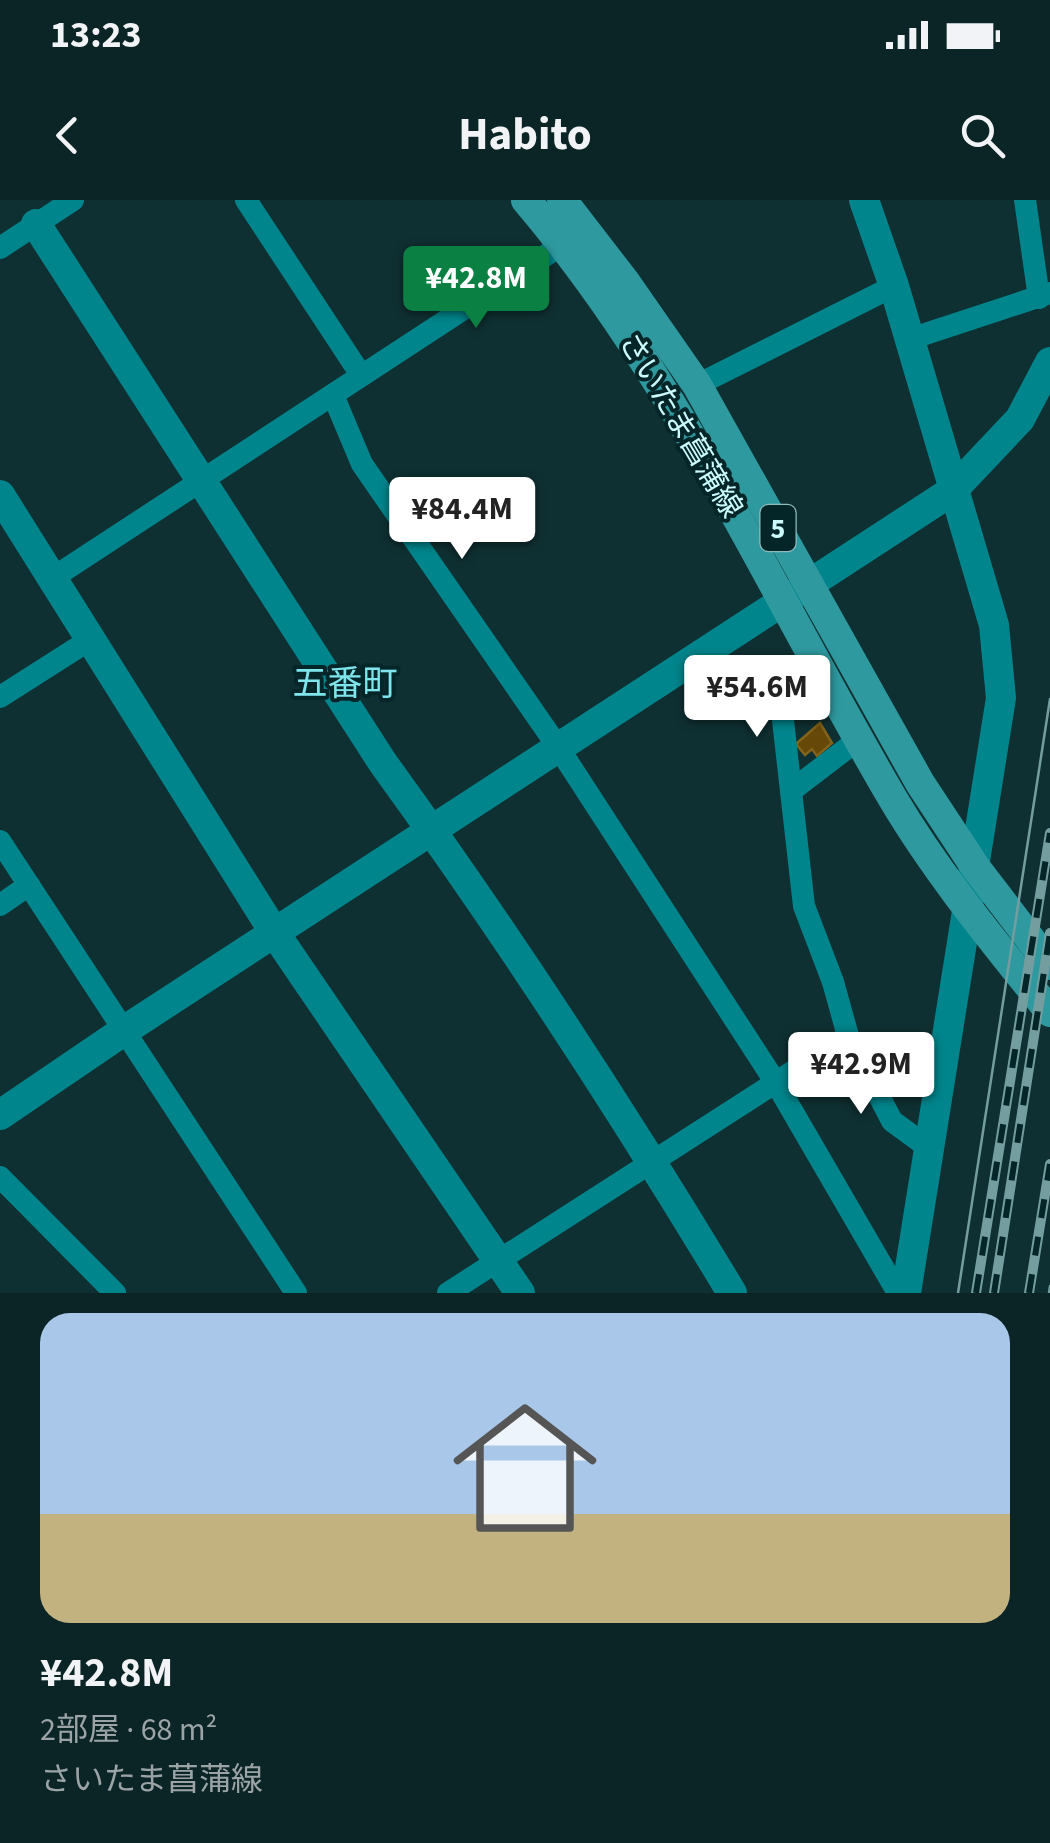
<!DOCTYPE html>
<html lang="ja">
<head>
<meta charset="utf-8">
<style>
  :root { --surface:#0b2426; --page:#142c2e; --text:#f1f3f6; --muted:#9aa4a7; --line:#2b4143; --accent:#0b8043 }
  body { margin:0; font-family:"Source Sans 3","Noto Sans JP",sans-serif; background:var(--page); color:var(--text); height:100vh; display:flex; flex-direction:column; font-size:38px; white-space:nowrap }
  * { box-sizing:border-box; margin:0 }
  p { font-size:32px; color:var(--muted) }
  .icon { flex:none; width:55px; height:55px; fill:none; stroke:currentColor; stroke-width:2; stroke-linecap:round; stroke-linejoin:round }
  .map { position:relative; height:1093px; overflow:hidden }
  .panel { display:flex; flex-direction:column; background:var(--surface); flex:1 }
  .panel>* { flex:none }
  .price { position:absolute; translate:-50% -85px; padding:0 22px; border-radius:10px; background:#fff; color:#222; font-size:32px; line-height:65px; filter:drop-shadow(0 2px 5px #0008) }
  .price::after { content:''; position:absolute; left:50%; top:60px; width:30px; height:22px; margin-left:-15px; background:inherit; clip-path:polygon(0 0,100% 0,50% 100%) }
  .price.active { background:var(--accent); color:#fff }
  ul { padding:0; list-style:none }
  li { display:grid; align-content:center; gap:20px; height:530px; padding:0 40px }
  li+li { border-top:2px solid var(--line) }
  li span { display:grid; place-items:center; height:310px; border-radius:30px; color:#555 }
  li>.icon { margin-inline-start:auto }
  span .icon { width:180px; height:180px; fill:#fffc; stroke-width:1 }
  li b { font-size:42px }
  .status { display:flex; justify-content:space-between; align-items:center; height:70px; padding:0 50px; background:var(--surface); direction:ltr }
  .status svg { height:28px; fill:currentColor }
  header { display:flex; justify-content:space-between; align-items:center; height:130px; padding:0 40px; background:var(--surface); font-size:45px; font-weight:700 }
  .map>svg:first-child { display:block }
</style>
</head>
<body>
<div class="status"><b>13:23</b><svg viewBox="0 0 49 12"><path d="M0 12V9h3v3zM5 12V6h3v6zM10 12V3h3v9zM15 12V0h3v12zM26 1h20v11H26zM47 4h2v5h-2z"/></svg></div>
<header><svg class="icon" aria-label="back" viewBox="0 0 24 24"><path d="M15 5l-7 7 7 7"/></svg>Habito<svg class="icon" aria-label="search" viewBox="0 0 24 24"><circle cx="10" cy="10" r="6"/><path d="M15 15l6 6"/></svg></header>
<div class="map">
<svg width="1050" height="1093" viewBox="0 0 1050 1093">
  <rect width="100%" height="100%" fill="#0f3032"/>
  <polygon fill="#664908" stroke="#84621a" stroke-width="2.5" points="820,523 832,543 817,556 812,549 805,555 796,544"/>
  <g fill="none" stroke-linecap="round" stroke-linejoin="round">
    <g stroke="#00858c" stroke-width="22">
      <polyline points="246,0 361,175"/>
      <polyline points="1025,0 1039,98"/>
      <polyline points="0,48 73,0"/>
      <polyline points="910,139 1050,93"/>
      <polyline points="697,185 894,86"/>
      <polyline points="333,195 362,264 558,547 776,883 898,1093"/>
      <polyline points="51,379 563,44"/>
      <polyline points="779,485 804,706 833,782 848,836 892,921 929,948"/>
      <polyline points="0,497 91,439"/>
      <polyline points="791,591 859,539"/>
      <polyline points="0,641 296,1093"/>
      <polyline points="0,705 29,685"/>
      <polyline points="0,977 115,1093"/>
      <polyline points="448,1093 848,836"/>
    </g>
    <g stroke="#00858c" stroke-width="30">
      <polyline points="864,0 894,86 994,425 1001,498 906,1093"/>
      <path d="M 36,24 L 383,563 C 507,734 623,912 732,1093"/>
      <polyline points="0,295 274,732 520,1093"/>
      <polyline points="0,915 125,830 952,291 1020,219 1050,162"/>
    </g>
    <g stroke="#2e9aa0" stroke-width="30">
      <path d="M 526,0 C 679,180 774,397 893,599 C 938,675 995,743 1050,812"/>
      <polyline points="562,0 626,83 697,185 920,583 976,668 1050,765"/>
    </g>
    <g stroke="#749da0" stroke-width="2.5">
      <polyline points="958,1093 1050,499"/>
      <polyline points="1049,1093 1050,1086"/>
    </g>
    <defs>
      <g id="rail">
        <polyline points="976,1093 1050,633"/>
        <polyline points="994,1093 1050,733"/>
        <polyline points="1029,1093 1050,964"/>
      </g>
    </defs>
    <use href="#rail" stroke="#749da0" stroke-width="10"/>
    <use href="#rail" stroke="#042628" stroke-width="6" stroke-dasharray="19" stroke-linecap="butt"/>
  </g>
  <g text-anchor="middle" stroke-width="8" stroke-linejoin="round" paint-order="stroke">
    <rect fill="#042628" stroke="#8fbabd" stroke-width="2.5" x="760.5" y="305" width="35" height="46" rx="8"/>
    <g font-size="28" font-weight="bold" fill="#cbfafd">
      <text x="778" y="338">5</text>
    </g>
    <g font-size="30" fill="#cbfafd" stroke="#042628">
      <text transform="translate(681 225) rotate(59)" y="10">さいたま菖蒲線</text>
    </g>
    <g font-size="35" fill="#7fe5ec" stroke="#042628">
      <text x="345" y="495">五番町</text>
    </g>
  </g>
</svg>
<b class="price active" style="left:476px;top:131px">¥42.8M</b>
<b class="price" style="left:462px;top:362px">¥84.4M</b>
<b class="price" style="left:757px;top:540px">¥54.6M</b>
<b class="price" style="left:861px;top:917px">¥42.9M</b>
</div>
<section class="panel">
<ul>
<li><span style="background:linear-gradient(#a9c7e8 65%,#c2b280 0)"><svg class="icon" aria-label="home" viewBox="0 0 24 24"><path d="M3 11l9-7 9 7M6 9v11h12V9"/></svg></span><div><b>¥42.8M</b><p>2部屋 · 68 m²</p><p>さいたま菖蒲線</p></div></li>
</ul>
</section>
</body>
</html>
